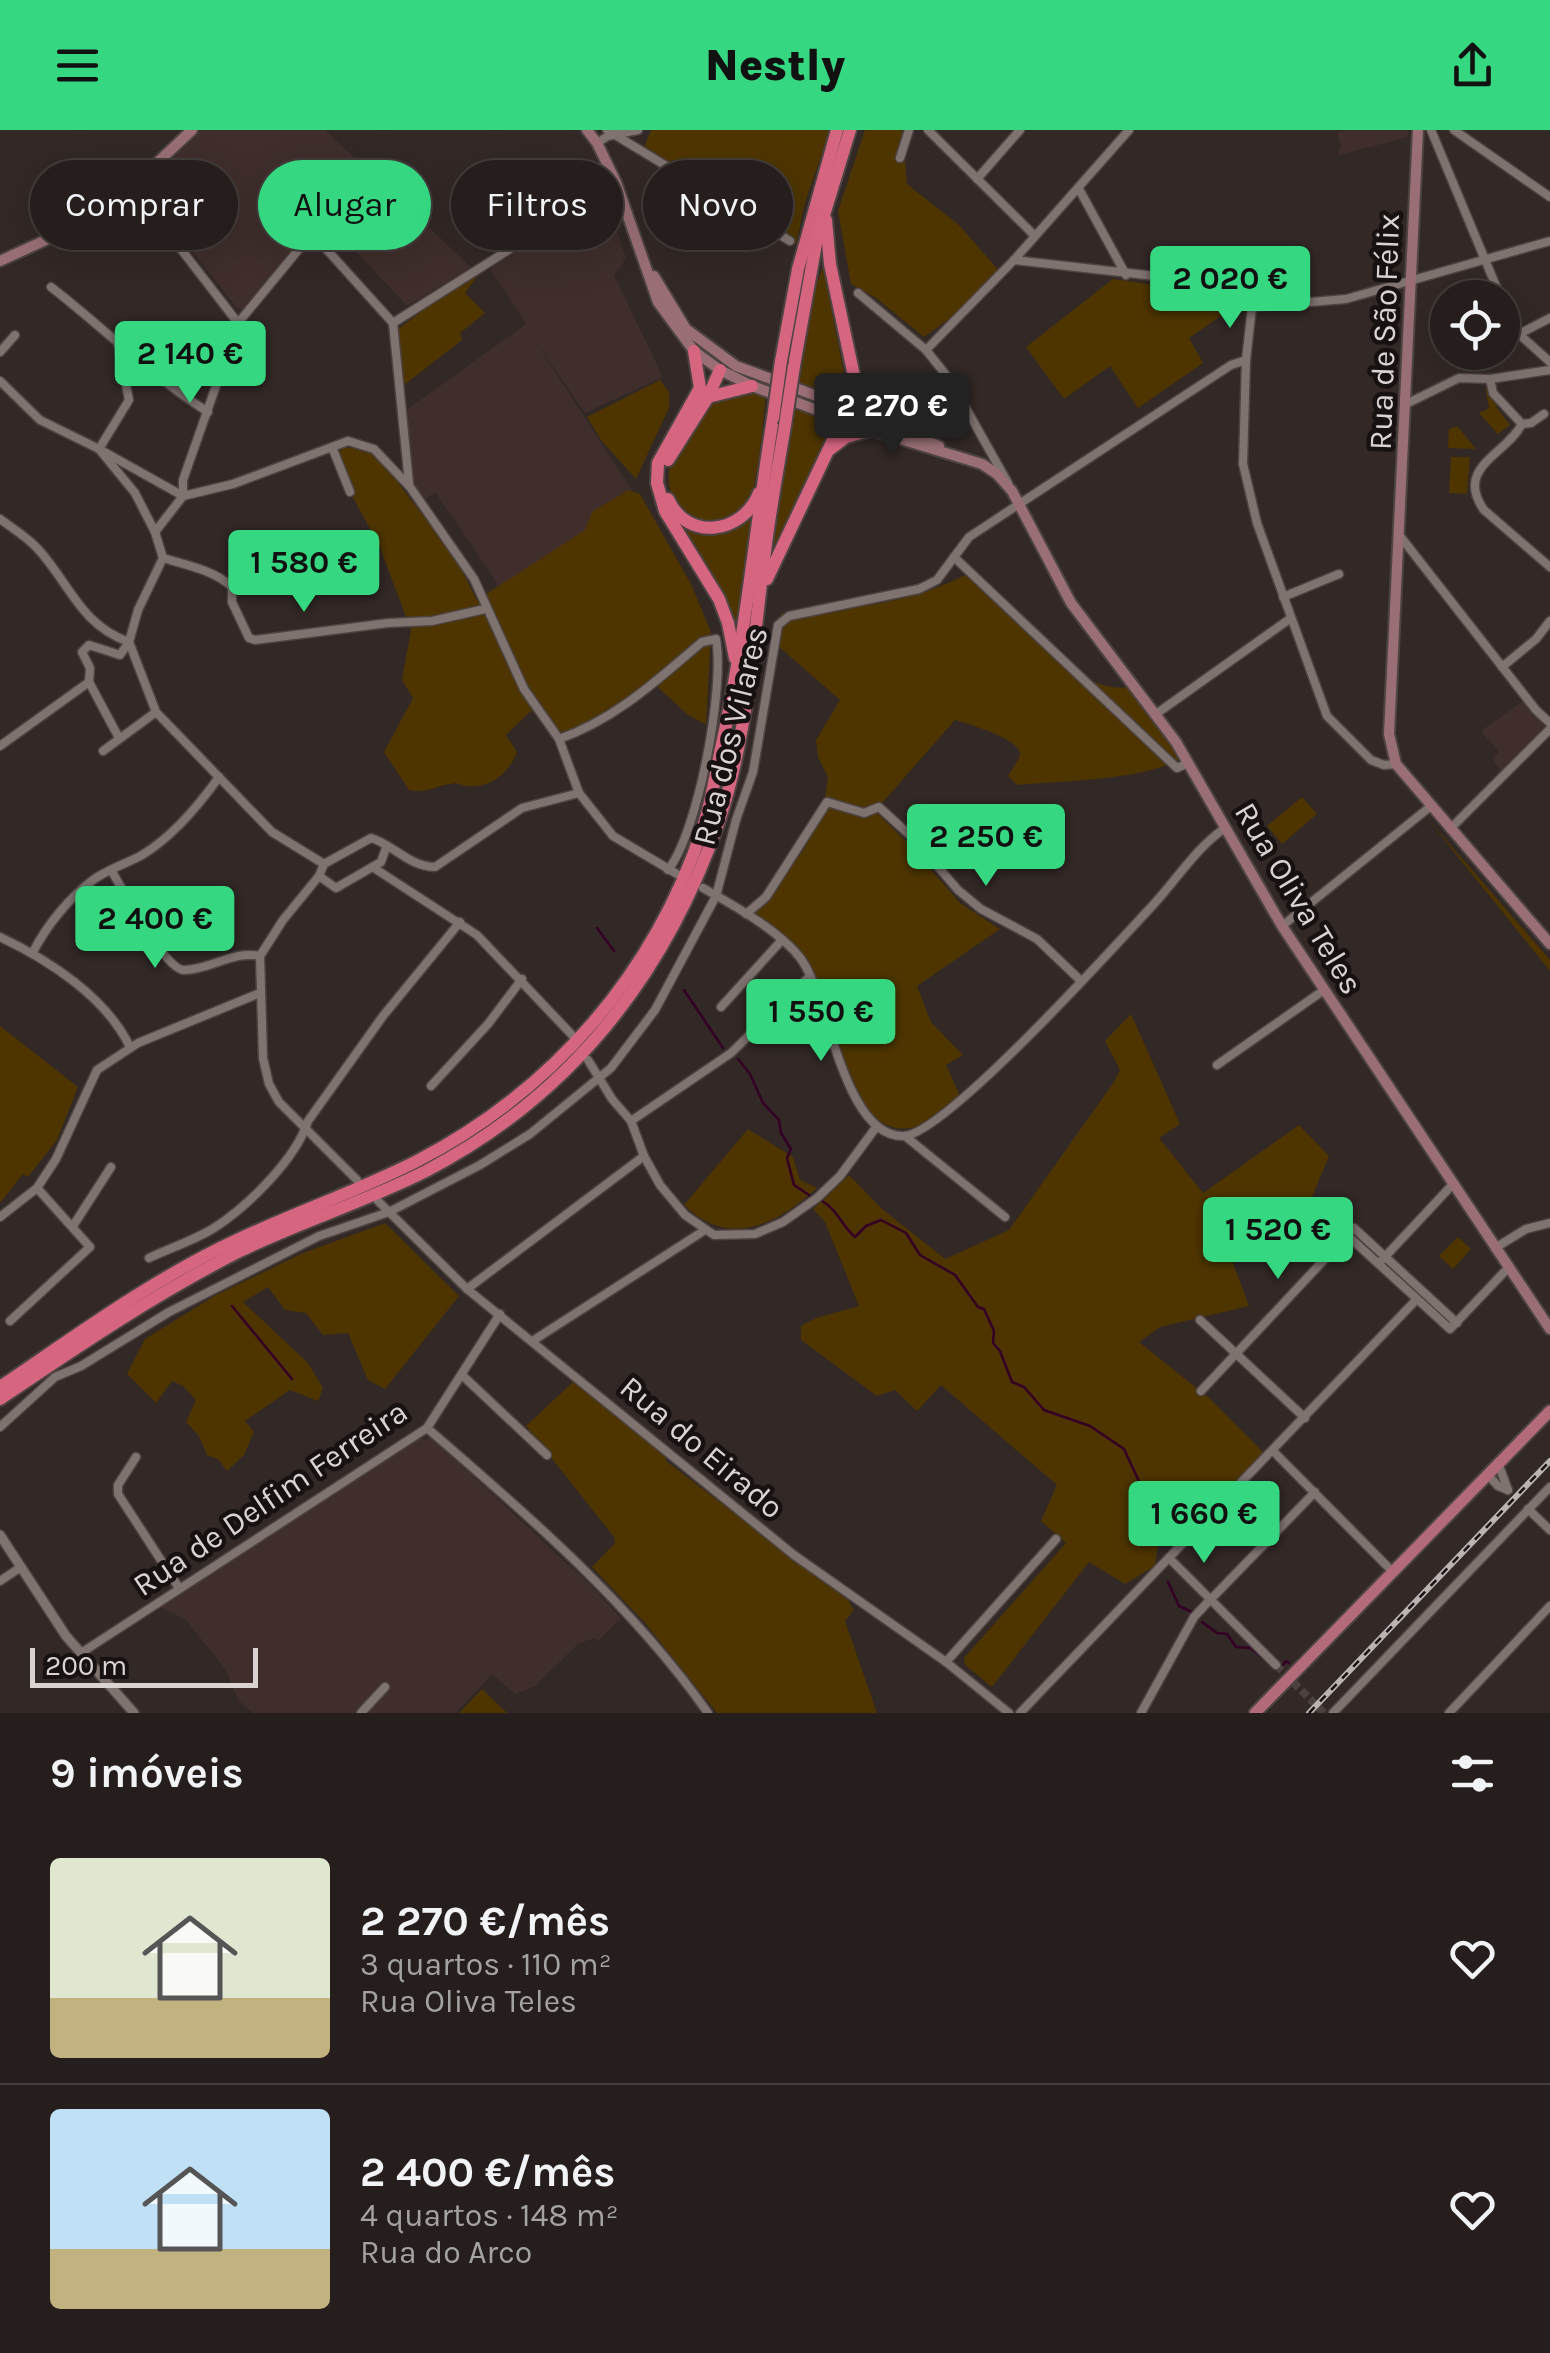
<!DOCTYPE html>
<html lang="pt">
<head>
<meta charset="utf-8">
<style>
  :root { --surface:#261e1c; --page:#2e2725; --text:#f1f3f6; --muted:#a4a2a3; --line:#423c3b; --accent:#35d881 }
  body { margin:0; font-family:Karla,sans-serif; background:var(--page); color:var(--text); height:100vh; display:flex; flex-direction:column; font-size:38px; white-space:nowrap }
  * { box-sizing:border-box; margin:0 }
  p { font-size:32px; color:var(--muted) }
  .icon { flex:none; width:55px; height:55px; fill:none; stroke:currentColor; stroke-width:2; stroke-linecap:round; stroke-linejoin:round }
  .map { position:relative; height:1583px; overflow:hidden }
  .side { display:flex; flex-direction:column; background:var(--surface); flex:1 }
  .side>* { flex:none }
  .top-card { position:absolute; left:30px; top:30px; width:1000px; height:90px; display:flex; gap:20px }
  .tools { position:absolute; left:1430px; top:150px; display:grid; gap:20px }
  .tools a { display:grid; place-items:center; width:90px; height:90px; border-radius:50%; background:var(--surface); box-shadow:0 10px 40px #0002,0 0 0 2px var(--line); font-size:50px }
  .scale { position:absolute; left:30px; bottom:25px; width:228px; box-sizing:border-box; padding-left:10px; border:5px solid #dad3d2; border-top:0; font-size:28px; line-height:35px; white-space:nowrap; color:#dad3d2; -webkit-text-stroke:8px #171211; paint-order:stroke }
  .price { position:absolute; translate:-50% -85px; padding:0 22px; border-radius:10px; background:var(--accent); color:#111; font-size:32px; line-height:65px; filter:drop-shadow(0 2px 5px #0008) }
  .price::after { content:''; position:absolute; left:50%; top:60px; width:30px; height:22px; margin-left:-15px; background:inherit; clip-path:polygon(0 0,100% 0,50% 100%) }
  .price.on { background:#222; color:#fff }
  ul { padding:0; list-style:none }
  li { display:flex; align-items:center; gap:30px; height:250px; padding:0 50px }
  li+li { border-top:2px solid var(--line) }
  li span { display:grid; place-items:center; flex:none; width:280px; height:200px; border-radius:10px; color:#555 }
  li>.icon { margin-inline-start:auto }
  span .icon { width:120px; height:120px; fill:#fffc; stroke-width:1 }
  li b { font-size:42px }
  h2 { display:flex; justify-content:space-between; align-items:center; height:120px; padding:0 50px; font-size:42px }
  .chip { padding:0 35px; border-radius:45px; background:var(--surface); box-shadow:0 10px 40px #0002,0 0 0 2px var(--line); font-size:35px; line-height:90px }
  .chip.on { background:var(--accent); color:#111 }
  header { display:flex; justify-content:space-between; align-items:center; height:130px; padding:0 50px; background:var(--accent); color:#111; font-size:45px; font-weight:800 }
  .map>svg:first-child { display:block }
</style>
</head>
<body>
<header><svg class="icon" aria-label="menu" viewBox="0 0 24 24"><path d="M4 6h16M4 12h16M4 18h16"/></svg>Nestly<svg class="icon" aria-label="share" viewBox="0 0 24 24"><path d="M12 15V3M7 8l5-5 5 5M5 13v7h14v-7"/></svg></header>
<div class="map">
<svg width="1550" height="1583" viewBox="0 0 1550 1583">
  <rect width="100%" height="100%" fill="#322826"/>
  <g fill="#3f2e2b">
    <polygon points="200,0 325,0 471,137 407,176 326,90 302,108 242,179 237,178 142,58"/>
    <polygon points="1346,0 1408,0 1408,7 1339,25 1338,19 1341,17 1337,3"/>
    <polygon points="605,63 626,129 614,145 663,247 585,283 533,208 648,385 493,464 497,453 435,362 423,371 414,356 405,281 526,194 490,139"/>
    <polygon points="1523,571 1546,597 1501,641 1492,629 1499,622 1481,601"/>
    <polygon points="430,1306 587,1452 621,1488 598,1511 595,1508 579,1513 535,1556 515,1564 492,1544 456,1583 253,1583 238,1570 226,1540 186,1490 161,1477 422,1307 426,1310"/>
  </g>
  <g fill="#4e3500">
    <polygon points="651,0 830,0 805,73 796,114 778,108 642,22"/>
    <polygon points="865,0 902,0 907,54 959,95 1000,142 963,179 924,207 876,168 851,154 838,81"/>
    <polygon points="823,137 846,253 844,261 834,267 799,256 814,160"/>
    <polygon points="477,147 465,163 485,183 460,203 462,210 404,255 397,200 455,156"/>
    <polygon points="1113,149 1227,166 1231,179 1189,208 1203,233 1138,278 1110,236 1064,269 1026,217"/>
    <polygon points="660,250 669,262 669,278 636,349 601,310 587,287"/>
    <polygon points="1485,256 1499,273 1496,277 1510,295 1498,304 1479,283 1489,278"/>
    <path d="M 751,263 L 766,267 C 763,288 758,359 748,374 C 721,411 663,386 669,342 C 672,319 696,294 708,275 L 715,270 Z"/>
    <polygon points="795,279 832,291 832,301 777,418 772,416"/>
    <polygon points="1457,296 1476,319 1448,318 1449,299"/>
    <path d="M 345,317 L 369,321 L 392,345 L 455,427 L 477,470 L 585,400 L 592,382 L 628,360 L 640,364 L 691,454 L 711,502 L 706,595 L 687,584 L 651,551 L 633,567 L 569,605 L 553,598 L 531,581 L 506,605 L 517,622 C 509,644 489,659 466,656 C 456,654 459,652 450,654 C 435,656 425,664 409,660 L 384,622 L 413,568 L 402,550 L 411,500 L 379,415 L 351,364 L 336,324 Z"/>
    <polygon points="1451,327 1470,327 1467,364 1449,363"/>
    <path d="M 670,382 C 688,393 710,411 731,399 C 740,394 742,389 753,388 L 735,507 Z"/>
    <path d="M 967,444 L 1083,547 C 1095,554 1118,561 1131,556 L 1182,627 C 1153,650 1056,651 1017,655 L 1008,646 C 1011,640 1020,629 1020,624 C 1020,609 969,594 955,590 L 875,681 L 909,714 L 960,773 L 1000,799 L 917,856 L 931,892 L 963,925 L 946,935 L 960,966 C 951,973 941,985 931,991 C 850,1033 836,889 814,844 C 802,818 777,803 753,786 L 803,721 L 824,675 L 828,647 L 818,627 L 816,610 L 840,570 L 777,515 L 781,483 C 842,482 913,473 967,444 Z"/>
    <polygon points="1302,667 1317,684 1282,714 1267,696"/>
    <polygon points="1426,687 1550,830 1550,841"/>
    <polygon points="1131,884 1180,994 1159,1008 1203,1063 1299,995 1329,1026 1307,1079 1268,1109 1253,1089 1224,1109 1249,1176 1160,1197 1139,1212 1209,1268 1265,1324 1217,1376 1158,1415 1155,1436 1125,1454 1089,1432 992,1557 965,1535 964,1528 1066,1413 1041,1391 1057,1355 941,1255 917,1281 895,1260 877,1266 801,1210 801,1196 816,1188 859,1176 825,1092 813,1079 849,1045 881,1078 945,1129 1009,1100 1114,952 1120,940 1105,911"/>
    <polygon points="0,896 78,957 57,1010 28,1047 23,1044 0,1073"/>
    <path d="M 748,999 L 793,1027 L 800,1050 L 817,1058 C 776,1095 729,1119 684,1075 Z"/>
    <polygon points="385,1093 459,1166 385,1259 368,1250 348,1203 323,1205 306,1183 285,1180 268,1157 243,1172 308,1233 323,1258 318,1271 290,1260 245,1291 254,1302 244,1325 227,1341 219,1330 207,1325 199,1306 186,1292 196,1270 183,1256 172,1251 156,1273 127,1244 145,1209 216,1165 303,1123"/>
    <polygon points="1458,1107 1471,1119 1453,1139 1439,1126"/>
    <polygon points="575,1250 666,1324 666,1331 848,1470 854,1480 845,1491 877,1583 717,1583 646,1494 592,1437 615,1413 614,1407 526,1296"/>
    <polygon points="482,1559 507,1583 459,1583"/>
  </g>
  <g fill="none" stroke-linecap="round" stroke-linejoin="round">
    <g stroke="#350026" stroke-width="2.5">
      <polyline points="597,798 614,821"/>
      <polyline points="684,860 723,918"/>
      <polyline points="738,929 750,944 763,973 779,990 781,1003 791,1019 787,1028 794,1055 809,1065"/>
      <path d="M 822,1071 C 838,1080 841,1095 855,1107 L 866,1096 L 881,1090 L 906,1103 L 920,1125 L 955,1145 L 978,1177 L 984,1179 L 994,1201 L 993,1213 L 1000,1221 L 1012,1252 L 1024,1257 L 1044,1280 L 1090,1296 L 1124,1319 L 1168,1414"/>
      <polyline points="232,1176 292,1249"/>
      <polyline points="1168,1452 1179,1476 1192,1482"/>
      <polyline points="1202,1492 1217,1503 1227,1504 1236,1517 1251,1518 1273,1537"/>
      <polyline points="1283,1535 1286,1531 1289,1533"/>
    </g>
    <polyline stroke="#4b4240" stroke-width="8" stroke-dasharray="8 4" stroke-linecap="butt" points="1276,1535 1324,1583"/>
    <defs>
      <g id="minor">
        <polyline points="607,0 790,111"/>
        <polyline points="928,0 1035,106"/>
        <polyline points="1431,0 1501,168"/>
        <polyline points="1454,0 1550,67"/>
        <polyline points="597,13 608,6 638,0"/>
        <polyline points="900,28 909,0"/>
        <polyline points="977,49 1020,0"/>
        <polyline points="133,57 238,193"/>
        <polyline points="1079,59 1126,145"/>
        <polyline points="1014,130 1182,149 1230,160 1252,177"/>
        <path d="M 51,157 C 104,198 151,246 208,282"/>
        <polyline points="858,163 926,220 950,250 1008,353"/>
        <polyline points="1502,171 1519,204 1550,232"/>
        <polyline points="1252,177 1246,230 1243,334 1257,393 1327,586 1371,630 1384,635 1396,634"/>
        <polyline points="1252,177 1346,169 1550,111"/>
        <polyline points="393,193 616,52"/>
        <polyline points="393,193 409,353"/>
        <polyline points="1519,204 1550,188"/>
        <polyline points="118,214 129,270 99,319 183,366"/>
        <polyline points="926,220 1014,130 1129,0"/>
        <polyline points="0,222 15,205"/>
        <path d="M 1490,249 L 1493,263 L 1522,294 C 1506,325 1454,337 1484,380 L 1550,437"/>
        <polyline points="0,251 40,290 99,319 135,363 155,402 163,428 138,480 129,512 156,582 272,702 324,734"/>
        <polyline points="1406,274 1459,248 1490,249 1550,240"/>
        <polyline points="1522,294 1531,293 1544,284"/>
        <polyline points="332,317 350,362"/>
        <polyline points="183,366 233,354 348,311 374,319 410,357 474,449 524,559 559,609 579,663 613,706 677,744"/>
        <polyline points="183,366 183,350 238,193 304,113 319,111 393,193"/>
        <path d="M 0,389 C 12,398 27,407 37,418 C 69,452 80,495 129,512"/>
        <polyline points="155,402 183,366"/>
        <polyline points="1400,406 1536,580 1550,593"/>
        <polyline points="954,427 1177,638 1188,633"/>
        <path d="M 163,428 C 186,435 214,440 232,457 L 232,472 L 249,508 L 255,510 L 388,493 L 432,491 L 485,479"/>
        <polyline points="1283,467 1339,444"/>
        <polyline points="1502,537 1536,509 1550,491"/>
        <polyline points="89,552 90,538 82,522 89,515 120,525 129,512"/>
        <polyline points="89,552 119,608"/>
        <polyline points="1156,584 1291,488"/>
        <path d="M 559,609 C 616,589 657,550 702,512 L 716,509 C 725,557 698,703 668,740"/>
        <polyline points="0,616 89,552"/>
        <polyline points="103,621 156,582"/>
        <polyline points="1450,699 1550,599"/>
        <polyline points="324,734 319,746 283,790 260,826 263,928 269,954 279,972 357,1050"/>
        <path d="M 324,734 L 371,708 C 394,715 408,736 435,737 L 522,678 L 579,663"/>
        <polyline points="374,738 477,805 573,906"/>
        <path d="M 111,740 C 122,758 165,840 184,840 C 210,840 233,820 260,826"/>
        <polyline points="319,746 336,758 381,732 386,718"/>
        <path d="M 703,758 C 733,775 780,801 801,829 C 829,867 843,1008 904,1006 C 945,1004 1117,814 1153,775 C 1177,749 1196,718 1225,698"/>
        <polyline points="746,784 766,767 827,672 864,683 879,677 914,709 958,760 981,779 1037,809 1080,850"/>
        <polyline points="1282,796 1431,676"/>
        <path d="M 0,807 C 49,830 106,867 130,917"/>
        <path d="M 33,822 C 47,795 69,768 93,750 C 108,739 126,734 142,725 C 172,707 199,675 219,647"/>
        <polyline points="721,877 781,811"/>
        <polyline points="588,930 612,969 631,991 644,1026 660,1055 685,1085 714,1105 755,1104 783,1092 817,1068 840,1046 877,996"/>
        <polyline points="1217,935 1324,860"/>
        <polyline points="431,956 488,894 522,849"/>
        <polyline points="631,991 731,923 810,846"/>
        <polyline points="905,1006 1005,1087"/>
        <polyline points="378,1071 467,1159 794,1425 946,1532 1009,1583"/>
        <polyline points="0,1087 37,1058 56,1029 97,940 138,913 260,863"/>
        <polyline points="73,1096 111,1037"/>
        <polyline points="1348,1106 1450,1199 1509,1137"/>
        <polyline points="1495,1118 1526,1099 1550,1093"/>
        <path d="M 149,1128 C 170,1118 195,1110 214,1098 C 248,1076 296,1029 308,991 L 383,886 L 460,792"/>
        <polyline points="1382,1130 1453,1054"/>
        <polyline points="467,1159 644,1026"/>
        <polyline points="1200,1190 1305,1288"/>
        <polyline points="10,1191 90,1117 37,1058"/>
        <polyline points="534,1210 705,1100"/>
        <polyline points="462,1245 547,1325"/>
        <polyline points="1201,1261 1354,1098 1457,1193"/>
        <polyline points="0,1297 55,1247 81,1236 169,1182 319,1106 389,1082 480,1035 530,1004 611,938 655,880 716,766 736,690 753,642 778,495 789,486 919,459 937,450 969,407 1231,235 1246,230"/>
        <path d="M 427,1298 C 528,1385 631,1474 708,1583"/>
        <polyline points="1274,1322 1393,1442"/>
        <polyline points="136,1327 118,1355 118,1364 179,1458"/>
        <polyline points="1498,1333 1508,1360"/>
        <polyline points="1488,1345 1498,1356 1508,1360"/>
        <polyline points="1222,1376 1263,1416"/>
        <polyline points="1528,1379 1550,1400"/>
        <polyline points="1170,1429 1276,1535"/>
        <polyline points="0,1451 21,1437"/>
        <polyline points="1214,1466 1315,1362"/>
        <polyline points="81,1523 427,1298 500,1184"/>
        <polyline points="946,1532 1056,1409"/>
        <polyline points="361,1583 385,1557"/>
        <polyline points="1020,1583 1417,1169"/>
        <polyline points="1141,1583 1194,1487 1207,1473"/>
        <polyline points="1333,1583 1550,1357"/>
        <polyline points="1449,1583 1550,1476"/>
      </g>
      <polyline id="tertiary" points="0,1405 66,1506 134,1583"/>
      <g id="secondary">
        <polyline points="587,0 597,13 616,52 658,172 694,221 720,240 752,256 871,300 982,334 997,344 1012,361 1071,473 1176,612 1282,796 1550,1199"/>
        <polyline points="1418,0 1389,604 1396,634 1550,814"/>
        <polyline points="0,131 61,103 126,62 192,0"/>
        <polyline points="654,146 686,199 736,236 876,288 939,316"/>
      </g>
      <polyline id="primary" points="1255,1583 1550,1281"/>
      <g id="motorway">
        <polyline points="826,90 830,134 858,265 867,281 876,288"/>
        <polyline points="694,221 700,258 658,333 657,353 665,381 719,469 728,493 735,528"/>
        <polyline points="781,231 798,139 837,0"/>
        <polyline points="794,236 817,108 850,0"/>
        <polyline points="708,267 752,256"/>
        <polyline points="844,276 854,251"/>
        <polyline points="829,320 846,307 871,300"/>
        <polyline points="668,330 708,267 720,240"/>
        <path d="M 668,369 C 687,412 743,404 759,363"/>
        <polyline points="767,449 833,310 837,286"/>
        <path d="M 0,1257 C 77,1205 153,1149 237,1110 C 296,1082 358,1061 417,1031 C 554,960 655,843 703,697 C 711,673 715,648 720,623 C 745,513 755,400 773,288"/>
        <path d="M 0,1269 C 77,1217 155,1164 238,1122 C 299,1092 365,1072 426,1041 C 572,965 665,845 719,691 C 748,605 753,511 765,422 C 770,380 778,338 785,295"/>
      </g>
    </defs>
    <use href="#minor" stroke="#4c4342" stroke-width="11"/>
    <use href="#tertiary" stroke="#4c4342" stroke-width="12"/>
    <use href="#secondary" stroke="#4c4342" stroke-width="14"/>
    <use href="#primary" stroke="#4c4342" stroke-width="15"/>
    <use href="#motorway" stroke="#4c4342" stroke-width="16"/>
    <use href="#minor" stroke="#7f7370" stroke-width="8"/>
    <use href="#tertiary" stroke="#7f7370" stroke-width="9"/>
    <use href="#secondary" stroke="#996f75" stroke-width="10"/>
    <use href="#primary" stroke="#b36b7a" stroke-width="11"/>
    <use href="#motorway" stroke="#d66580" stroke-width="12"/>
    <defs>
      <polyline id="rail" points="1309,1583 1550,1331"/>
    </defs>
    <use href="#rail" stroke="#bab3b2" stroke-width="6"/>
    <use href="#rail" stroke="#171211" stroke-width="2.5" stroke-dasharray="8" stroke-linecap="butt"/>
    <defs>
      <g id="motorway-bridge">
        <polyline points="773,288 781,231"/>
        <polyline points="785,295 794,236"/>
      </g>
    </defs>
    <use href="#motorway-bridge" stroke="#4c4342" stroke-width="16" stroke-linecap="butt"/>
    <use href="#motorway-bridge" stroke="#d66580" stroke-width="12"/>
  </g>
  <g text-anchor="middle" stroke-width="9" stroke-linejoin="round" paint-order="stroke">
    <g font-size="32" fill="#dad3d2" stroke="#171211">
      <text transform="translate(1384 202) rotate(-88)" y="11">Rua de São Félix</text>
      <text transform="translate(730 606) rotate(-76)" y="11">Rua dos Vilares</text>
      <text transform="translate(1299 768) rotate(59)" y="11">Rua Oliva Teles</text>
      <text transform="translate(702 1317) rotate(40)" y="11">Rua do Eirado</text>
      <text transform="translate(270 1368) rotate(-34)" y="11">Rua de Delfim Ferreira</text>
    </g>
  </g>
</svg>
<div class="tools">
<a><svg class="icon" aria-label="locate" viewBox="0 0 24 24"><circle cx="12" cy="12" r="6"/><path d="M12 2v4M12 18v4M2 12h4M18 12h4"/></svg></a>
</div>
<div class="scale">200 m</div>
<b class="price" style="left:1230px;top:201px">2 020 €</b>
<b class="price" style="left:190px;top:276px">2 140 €</b>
<b class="price on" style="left:892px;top:328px">2 270 €</b>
<b class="price" style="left:304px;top:485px">1 580 €</b>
<b class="price" style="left:986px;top:759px">2 250 €</b>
<b class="price" style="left:155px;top:841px">2 400 €</b>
<b class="price" style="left:821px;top:934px">1 550 €</b>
<b class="price" style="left:1278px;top:1152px">1 520 €</b>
<b class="price" style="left:1204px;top:1436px">1 660 €</b>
<div class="top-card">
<a class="chip">Comprar</a>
<a class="chip on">Alugar</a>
<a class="chip">Filtros</a>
<a class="chip">Novo</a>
</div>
</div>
<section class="side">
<h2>9 imóveis<svg class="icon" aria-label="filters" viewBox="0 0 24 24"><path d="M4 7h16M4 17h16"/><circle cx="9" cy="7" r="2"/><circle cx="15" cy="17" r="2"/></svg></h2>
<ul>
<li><span style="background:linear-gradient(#dfe7d0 70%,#c2b280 0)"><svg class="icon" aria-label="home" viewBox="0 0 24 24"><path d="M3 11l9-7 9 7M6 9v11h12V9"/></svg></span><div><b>2 270 €/mês</b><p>3 quartos · 110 m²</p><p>Rua Oliva Teles</p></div><svg class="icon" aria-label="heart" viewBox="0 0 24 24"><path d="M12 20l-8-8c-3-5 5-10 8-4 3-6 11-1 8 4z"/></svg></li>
<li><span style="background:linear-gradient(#bfe0f5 70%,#c2b280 0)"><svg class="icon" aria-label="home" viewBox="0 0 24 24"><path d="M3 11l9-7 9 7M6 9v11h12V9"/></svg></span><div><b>2 400 €/mês</b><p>4 quartos · 148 m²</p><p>Rua do Arco</p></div><svg class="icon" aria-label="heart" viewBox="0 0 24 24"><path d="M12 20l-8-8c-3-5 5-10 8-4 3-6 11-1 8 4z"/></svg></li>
</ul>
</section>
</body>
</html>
